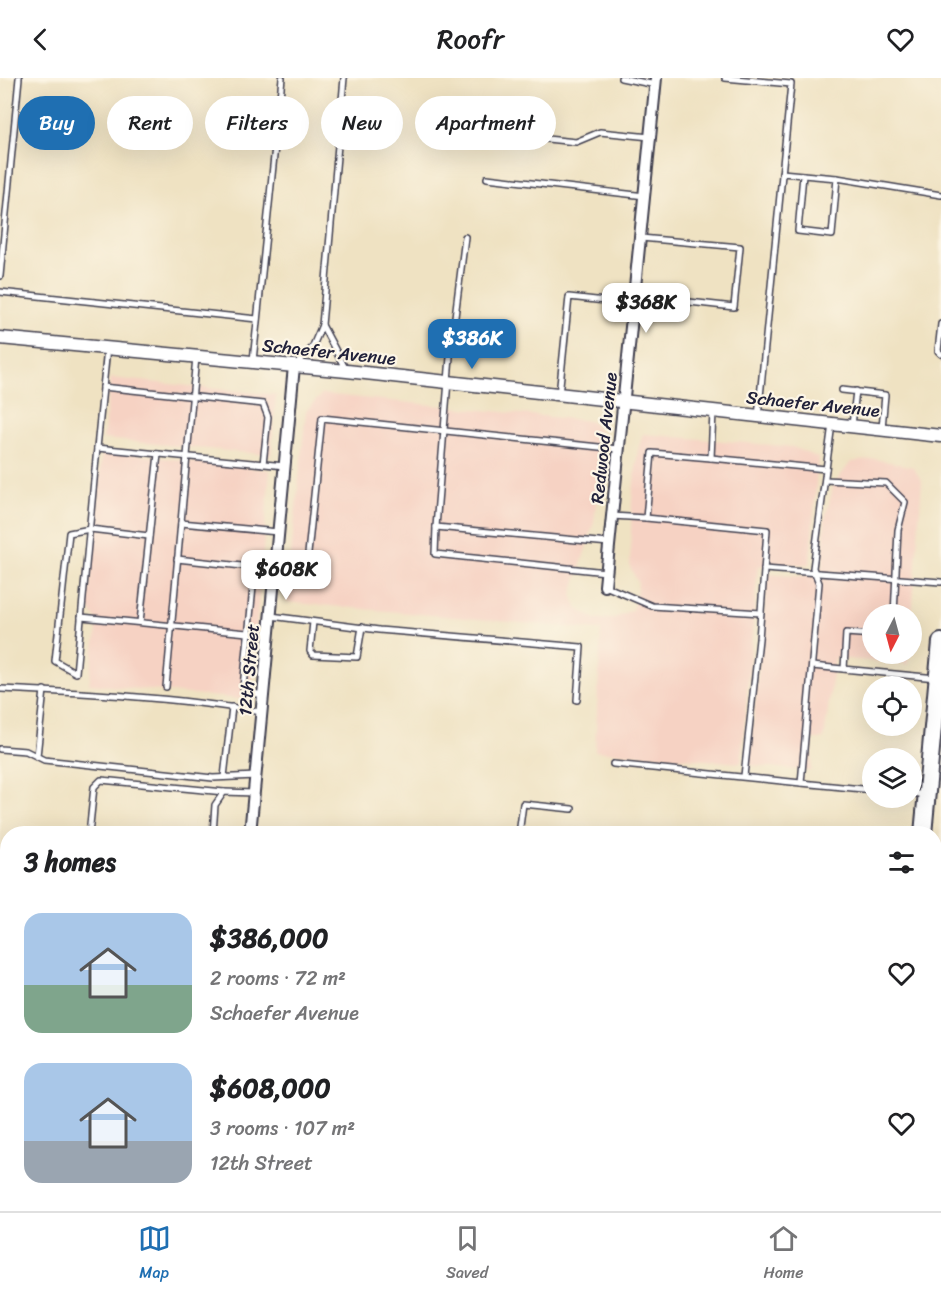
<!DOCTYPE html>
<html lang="en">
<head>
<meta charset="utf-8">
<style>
  :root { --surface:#fff; --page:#f6f6f6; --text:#202124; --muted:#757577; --line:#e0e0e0; --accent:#1f6fb2 }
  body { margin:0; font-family:Sriracha,sans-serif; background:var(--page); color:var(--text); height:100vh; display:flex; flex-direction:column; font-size:22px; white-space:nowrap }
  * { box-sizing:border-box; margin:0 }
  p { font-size:20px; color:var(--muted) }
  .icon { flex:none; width:33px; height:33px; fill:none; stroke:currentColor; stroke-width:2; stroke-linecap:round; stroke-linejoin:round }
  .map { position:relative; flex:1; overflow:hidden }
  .details { position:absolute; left:0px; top:748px; width:942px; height:386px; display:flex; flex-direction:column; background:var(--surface); border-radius:24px 24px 0 0; box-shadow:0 6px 24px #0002 }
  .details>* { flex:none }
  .top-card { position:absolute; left:18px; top:18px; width:600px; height:54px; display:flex; gap:12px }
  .needle { width:39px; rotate:186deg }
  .tools { position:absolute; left:862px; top:526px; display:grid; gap:12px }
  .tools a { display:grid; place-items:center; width:60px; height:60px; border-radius:50%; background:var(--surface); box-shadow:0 6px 24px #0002; font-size:30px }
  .price { position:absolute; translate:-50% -51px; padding:0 14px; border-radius:12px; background:#fff; color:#222; font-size:20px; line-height:39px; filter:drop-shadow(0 2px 3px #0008) }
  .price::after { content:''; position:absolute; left:50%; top:36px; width:18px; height:14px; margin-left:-9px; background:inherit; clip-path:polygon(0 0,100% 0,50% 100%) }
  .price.selected { background:var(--accent); color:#fff }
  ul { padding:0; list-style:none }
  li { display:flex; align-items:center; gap:18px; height:150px; padding:0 24px }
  li span { display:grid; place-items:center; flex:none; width:168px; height:120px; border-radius:18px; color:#555 }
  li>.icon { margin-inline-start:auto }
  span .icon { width:72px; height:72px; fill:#fffc; stroke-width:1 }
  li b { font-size:26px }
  h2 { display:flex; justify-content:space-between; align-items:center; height:72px; padding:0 24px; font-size:26px }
  .chip { padding:0 21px; border-radius:27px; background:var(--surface); box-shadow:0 6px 24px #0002; font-size:21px; line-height:54px }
  .chip.selected { background:var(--accent); color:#fff }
  header { display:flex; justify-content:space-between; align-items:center; height:78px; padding:0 24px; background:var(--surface); font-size:27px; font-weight:600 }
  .tabs { display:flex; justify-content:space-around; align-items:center; height:84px; border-top:2px solid var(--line); background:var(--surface); font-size:16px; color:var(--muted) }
  .tabs a { display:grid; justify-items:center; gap:3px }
  .tabs .selected { color:var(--accent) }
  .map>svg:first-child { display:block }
</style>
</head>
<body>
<header><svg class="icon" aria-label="back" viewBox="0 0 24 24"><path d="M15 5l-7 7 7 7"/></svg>Roofr<svg class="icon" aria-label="heart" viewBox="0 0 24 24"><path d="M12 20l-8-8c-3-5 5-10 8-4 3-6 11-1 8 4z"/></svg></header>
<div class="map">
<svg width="941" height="1133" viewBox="0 0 941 1133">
  <rect width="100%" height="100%" fill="#fcf5e5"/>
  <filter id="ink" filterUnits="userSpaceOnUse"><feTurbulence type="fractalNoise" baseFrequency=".0167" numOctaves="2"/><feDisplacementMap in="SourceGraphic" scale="12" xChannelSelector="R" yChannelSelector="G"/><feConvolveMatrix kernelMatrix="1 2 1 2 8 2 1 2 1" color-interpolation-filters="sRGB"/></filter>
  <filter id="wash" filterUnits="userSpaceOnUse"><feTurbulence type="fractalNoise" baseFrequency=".008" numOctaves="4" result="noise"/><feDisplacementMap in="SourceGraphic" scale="24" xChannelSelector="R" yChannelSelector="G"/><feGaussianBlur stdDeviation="1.35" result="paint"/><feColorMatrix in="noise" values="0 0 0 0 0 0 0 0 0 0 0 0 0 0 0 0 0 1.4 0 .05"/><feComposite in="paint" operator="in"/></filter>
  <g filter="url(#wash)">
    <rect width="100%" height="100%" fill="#efe2c2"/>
    <g fill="#f6d2c3">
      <polygon points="111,300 276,317 271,377 103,361"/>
      <polygon points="322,316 591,343 603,358 594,444 572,516 577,531 595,541 613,541 633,531 638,505 630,489 632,421 638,372 643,356 793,369 818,380 810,486 758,488 741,685 595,673 601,552 286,524 306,333"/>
      <polygon points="102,373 270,392 250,622 89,606 98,544 88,529"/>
      <polygon points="875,381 913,389 922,403 912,539 912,537 873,537 873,576 908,576 908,586 835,580 824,661 813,661 811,693 749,687 768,496 804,499 823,488 825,440 834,406 851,384"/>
      <polygon points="935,1038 941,1038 941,1133 909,1133 910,1127 934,1126"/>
      <polygon points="549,1126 867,1127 866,1133 548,1133"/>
    </g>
  </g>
  <g filter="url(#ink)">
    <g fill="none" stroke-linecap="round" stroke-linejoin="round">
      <defs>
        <g id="service">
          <polyline points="621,0 656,7"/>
          <polyline points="725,0 791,6 758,339"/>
          <polyline points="489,55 576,64 600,54 650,59"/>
          <polyline points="782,95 803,97 798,153 832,157 837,100 941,117"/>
          <polyline points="803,97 837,100"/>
          <polyline points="487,100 645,118"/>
          <polyline points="465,159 450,279 436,449 609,465"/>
          <polyline points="0,198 19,0"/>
          <polyline points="0,214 257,241"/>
          <polyline points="635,218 734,229 740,169 641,160"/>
          <polyline points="941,246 938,273 941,276"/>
          <polyline points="322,247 346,292"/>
          <polyline points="107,270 97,370 285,388"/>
          <polyline points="253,283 282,0"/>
          <polyline points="297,286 312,270 322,247 344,0"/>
          <polyline points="103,309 263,326 268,339 263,386"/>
          <polyline points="842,312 885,317 882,350"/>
          <polyline points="559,317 569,219 632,226"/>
          <polyline points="713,334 711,380 652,375 646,440 767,452 759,561 744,698"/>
          <polyline points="832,346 813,490 819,505 801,705 873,712"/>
          <polyline points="852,347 856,313"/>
          <path d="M 97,370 C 90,445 83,520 76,595 L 55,583 L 69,455 L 90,451 L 149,458"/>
          <polyline points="711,380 826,391"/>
          <polyline points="825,402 886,405 905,424 898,452 894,537"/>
          <polyline points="612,438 646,440"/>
          <polyline points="181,445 278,454"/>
          <polyline points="436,449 435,476 606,494"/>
          <polyline points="177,481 306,495 322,340 618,371"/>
          <polyline points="255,489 243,609 248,614 263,617"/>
          <polyline points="764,491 941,504"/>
          <polyline points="605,508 652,528 761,535"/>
          <polyline points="271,538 379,552 581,569 577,622"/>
          <polyline points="81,539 269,557"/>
          <polyline points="140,544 158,376"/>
          <polyline points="313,544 310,573 313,577 357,579 362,549"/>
          <polyline points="812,588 936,600"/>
          <polyline points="844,591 846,555 873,557"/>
          <polyline points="166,609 196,279"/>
          <path d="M 0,611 C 87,615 175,619 261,634"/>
          <polyline points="0,671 26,673 44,682 213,700 256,698"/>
          <polyline points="37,678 44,612"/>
          <polyline points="613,686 801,705"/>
          <polyline points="224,699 232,629"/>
          <polyline points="912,715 925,717"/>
          <polyline points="89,756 94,709 101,702 224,714"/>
          <polyline points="213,756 215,727 224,714 254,715"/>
          <polyline points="519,756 523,726 572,731"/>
          <polyline points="0,801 8,801"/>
          <polyline points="0,840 8,841"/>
          <polyline points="934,867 941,868"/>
          <polyline points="0,876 8,877"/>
          <polyline points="0,920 8,920"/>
          <polyline points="934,962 941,962"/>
          <polyline points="0,988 8,992"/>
          <polyline points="934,1043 941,1044"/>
          <polyline points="0,1059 8,1058"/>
          <polyline points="934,1091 941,1092"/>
          <polyline points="0,1123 8,1124"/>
          <polyline points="34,1126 101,1133"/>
          <polyline points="506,1133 506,1126"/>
          <polyline points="557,1133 557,1126"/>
          <polyline points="807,1133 808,1126"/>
          <polyline points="840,1133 841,1126"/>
        </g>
        <g id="minor">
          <polyline points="605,508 656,0"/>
          <polyline points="250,756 294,288"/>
          <polyline points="213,1133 213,1126"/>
        </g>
        <polyline id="tertiary" points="0,260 347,293 941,358"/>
        <g id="primary">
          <polyline points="923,756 941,564"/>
          <polyline points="887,1133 887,1126"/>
        </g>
      </defs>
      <use href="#service" stroke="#413f4f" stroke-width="8"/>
      <use href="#minor" stroke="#413f4f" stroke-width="14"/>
      <use href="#tertiary" stroke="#413f4f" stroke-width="15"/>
      <use href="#primary" stroke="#413f4f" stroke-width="20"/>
      <use href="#service" stroke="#fff" stroke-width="5"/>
      <use href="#minor" stroke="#fff" stroke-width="10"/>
      <use href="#tertiary" stroke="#fff" stroke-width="12"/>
      <use href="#primary" stroke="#fff" stroke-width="16"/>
    </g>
  </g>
  <g text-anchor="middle" stroke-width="4.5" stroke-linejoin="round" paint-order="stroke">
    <g font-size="18" fill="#22223b" stroke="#fcf5e5">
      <text transform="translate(329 274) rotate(6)" y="6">Schaefer Avenue</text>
      <text transform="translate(813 326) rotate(6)" y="6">Schaefer Avenue</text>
      <text transform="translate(604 360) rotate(-84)" y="6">Redwood Avenue</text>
      <text transform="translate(249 592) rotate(-85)" y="6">12th Street</text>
    </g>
  </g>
</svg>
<div class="tools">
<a><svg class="needle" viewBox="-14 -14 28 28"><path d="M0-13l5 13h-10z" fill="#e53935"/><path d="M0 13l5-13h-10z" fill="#757577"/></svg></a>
<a><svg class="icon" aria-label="locate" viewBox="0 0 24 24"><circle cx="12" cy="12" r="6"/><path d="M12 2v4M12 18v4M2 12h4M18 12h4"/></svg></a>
<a><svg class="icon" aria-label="layers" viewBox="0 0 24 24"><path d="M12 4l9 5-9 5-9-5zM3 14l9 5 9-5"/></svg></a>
</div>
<b class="price" style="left:646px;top:256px">$368K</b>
<b class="price selected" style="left:472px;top:292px">$386K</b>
<b class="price" style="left:286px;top:523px">$608K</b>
<div class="top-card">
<a class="chip selected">Buy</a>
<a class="chip">Rent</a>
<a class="chip">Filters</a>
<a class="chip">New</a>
<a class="chip">Apartment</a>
</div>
<section class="details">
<h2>3 homes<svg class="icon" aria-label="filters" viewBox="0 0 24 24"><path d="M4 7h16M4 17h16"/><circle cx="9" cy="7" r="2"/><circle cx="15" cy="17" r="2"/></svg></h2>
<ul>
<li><span style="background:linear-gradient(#a9c7e8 60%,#7fa58c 0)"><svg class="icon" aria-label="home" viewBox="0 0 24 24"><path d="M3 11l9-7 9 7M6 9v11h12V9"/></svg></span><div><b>$386,000</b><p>2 rooms · 72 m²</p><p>Schaefer Avenue</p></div><svg class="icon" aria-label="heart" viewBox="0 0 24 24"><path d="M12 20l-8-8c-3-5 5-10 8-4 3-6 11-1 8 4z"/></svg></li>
<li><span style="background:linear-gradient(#a9c7e8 65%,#9aa5b1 0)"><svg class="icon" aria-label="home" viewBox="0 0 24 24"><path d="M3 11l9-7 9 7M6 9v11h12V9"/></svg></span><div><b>$608,000</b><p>3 rooms · 107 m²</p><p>12th Street</p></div><svg class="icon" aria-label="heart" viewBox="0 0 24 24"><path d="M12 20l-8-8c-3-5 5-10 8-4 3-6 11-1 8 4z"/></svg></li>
</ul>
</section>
</div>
<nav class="tabs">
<a class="selected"><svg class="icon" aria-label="map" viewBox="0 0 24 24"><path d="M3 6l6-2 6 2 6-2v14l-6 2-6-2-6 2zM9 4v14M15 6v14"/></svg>Map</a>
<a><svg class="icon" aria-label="saved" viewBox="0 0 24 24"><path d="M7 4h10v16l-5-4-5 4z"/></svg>Saved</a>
<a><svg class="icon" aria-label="home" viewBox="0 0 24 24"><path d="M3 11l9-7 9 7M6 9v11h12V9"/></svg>Home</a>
</nav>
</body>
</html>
